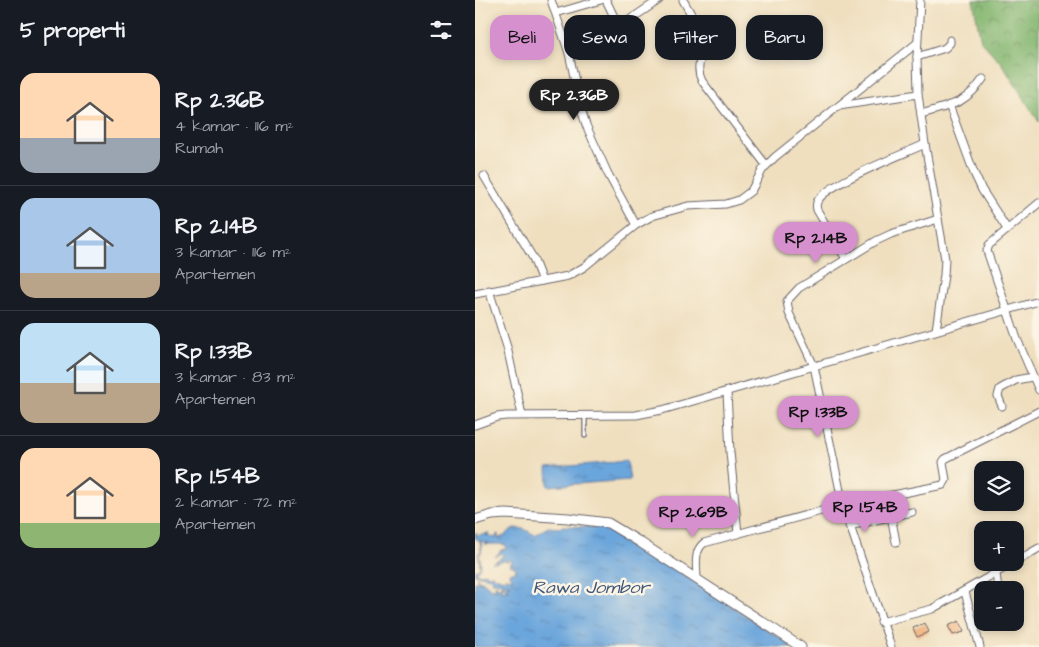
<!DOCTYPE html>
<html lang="id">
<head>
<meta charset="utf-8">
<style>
  :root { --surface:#171b24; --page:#20242c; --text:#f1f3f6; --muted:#9ea1a6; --line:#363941; --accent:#d690ce }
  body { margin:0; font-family:"Architects Daughter",sans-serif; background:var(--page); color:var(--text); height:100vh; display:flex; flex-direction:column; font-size:19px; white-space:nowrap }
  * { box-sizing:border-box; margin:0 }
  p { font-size:16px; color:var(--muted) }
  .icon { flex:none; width:28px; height:28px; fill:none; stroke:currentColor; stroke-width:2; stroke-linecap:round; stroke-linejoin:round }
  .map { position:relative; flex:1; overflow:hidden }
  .panel { display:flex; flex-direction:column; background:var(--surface); width:475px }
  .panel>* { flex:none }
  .banner { position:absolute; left:15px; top:15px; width:474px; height:45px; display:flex; gap:10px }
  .controls { position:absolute; left:499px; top:461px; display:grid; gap:10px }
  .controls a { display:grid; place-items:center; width:50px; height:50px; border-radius:10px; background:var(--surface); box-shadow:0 2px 8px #0003; font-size:25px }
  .price { position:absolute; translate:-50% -42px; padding:0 11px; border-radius:18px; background:var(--accent); color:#111; font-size:16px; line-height:32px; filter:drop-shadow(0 1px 2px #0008) }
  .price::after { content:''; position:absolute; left:50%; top:30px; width:15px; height:11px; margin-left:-8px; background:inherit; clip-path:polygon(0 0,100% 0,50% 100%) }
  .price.current { background:#222; color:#fff }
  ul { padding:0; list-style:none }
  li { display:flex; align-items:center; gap:15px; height:125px; padding:0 20px }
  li+li { border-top:1px solid var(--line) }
  li span { display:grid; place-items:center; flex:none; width:140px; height:100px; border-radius:15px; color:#555 }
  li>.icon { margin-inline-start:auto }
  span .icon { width:60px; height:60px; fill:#fffc; stroke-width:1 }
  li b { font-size:21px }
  h2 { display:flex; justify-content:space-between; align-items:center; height:60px; padding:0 20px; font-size:21px }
  .chip { padding:0 18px; border-radius:15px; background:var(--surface); box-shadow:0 2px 8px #0003; font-size:18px; line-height:45px }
  .chip.current { background:var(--accent); color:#111 }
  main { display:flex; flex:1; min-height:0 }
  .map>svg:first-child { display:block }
</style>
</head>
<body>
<main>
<section class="panel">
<h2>5 properti<svg class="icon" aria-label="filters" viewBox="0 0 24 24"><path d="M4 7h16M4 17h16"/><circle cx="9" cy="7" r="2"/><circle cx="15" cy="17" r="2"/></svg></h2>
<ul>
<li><span style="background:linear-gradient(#ffd9b3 65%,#9aa5b1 0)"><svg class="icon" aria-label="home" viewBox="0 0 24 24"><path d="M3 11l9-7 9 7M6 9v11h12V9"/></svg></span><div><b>Rp 2.36B</b><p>4 kamar · 116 m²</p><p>Rumah</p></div></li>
<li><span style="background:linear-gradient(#a9c7e8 75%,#b9a48a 0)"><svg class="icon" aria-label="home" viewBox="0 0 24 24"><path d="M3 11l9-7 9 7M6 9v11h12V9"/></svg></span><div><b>Rp 2.14B</b><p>3 kamar · 116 m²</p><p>Apartemen</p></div></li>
<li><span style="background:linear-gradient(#bfe0f5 60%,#b9a48a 0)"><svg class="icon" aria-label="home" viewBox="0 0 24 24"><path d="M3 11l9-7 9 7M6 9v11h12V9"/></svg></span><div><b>Rp 1.33B</b><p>3 kamar · 83 m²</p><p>Apartemen</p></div></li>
<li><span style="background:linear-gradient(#ffd9b3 75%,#8fb573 0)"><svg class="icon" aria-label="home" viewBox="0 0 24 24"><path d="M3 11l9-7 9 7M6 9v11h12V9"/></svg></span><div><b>Rp 1.54B</b><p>2 kamar · 72 m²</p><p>Apartemen</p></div></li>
</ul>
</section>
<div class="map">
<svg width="564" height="647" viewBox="0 0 564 647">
  <defs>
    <pattern id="forest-crowns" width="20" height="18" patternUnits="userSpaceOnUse" patternTransform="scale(1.25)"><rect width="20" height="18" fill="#86b772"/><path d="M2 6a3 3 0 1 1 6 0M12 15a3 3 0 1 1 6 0" fill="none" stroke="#6d945f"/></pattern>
    <pattern id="water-ripples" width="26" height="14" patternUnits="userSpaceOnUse" patternTransform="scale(1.25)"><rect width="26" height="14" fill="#6ba5db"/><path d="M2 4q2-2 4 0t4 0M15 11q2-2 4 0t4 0" fill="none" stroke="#5886b3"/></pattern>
  </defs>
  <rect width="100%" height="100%" fill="#fcf5e5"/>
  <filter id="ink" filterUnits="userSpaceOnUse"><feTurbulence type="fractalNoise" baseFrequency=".02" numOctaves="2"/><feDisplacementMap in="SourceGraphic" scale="10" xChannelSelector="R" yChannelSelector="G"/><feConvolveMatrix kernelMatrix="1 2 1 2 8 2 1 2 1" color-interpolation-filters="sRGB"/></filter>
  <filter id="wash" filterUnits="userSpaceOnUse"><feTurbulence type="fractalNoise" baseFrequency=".0096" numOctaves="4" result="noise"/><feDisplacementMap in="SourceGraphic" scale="20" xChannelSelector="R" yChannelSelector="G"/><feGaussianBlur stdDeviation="1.12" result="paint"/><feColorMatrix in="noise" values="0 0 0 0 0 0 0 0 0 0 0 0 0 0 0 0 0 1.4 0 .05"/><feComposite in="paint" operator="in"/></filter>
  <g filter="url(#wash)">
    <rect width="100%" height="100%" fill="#efdfbf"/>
    <polygon fill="url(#forest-crowns)" stroke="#546c56" points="498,0 564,0 564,122 527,64 506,41"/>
    <g fill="url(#water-ripples)" stroke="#46648b" fill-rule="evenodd">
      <polygon points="152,461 155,480 73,486 72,468"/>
      <path d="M 87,526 L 122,527 L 143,532 L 319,647 L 0,647 L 0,582 L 3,582 L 2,577 L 5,583 L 6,580 L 16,589 L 19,588 L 20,590 L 21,589 L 20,585 L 21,584 L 22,587 L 29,585 L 27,589 L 28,591 L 29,590 L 34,590 L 30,588 L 31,585 L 36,585 L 31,583 L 29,585 L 24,582 L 23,583 L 17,581 L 17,583 L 16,578 L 10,577 L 9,575 L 5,576 L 0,574 L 0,570 L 5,568 L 4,554 L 6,551 L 5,541 L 0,538 L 0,533 L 2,533 L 2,536 L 7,534 L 13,536 L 12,534 L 10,534 L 13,533 L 13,532 L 14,536 L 21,538 L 22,534 L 24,535 L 22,536 L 24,538 L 29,536 L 39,528 L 49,529 L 60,535 L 73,527 L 85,528 ZM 6,540 L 8,542 L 15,543 L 10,544 C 17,545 25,543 31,545 L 31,549 L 26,550 L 20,557 L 26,553 L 28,555 L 26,558 L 25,557 L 26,559 L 17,563 L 24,559 L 20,563 L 30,560 L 32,562 L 33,559 L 37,561 L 35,565 L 40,567 L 41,571 L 34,573 L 38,579 L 30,578 L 27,580 L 23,578 L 26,579 L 16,576 L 18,574 L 14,575 L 9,573 L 8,574 L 7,573 L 5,575 L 1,573 L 6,565 L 4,553 L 6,553 L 7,547 Z"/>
    </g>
    <g id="blocks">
      <g fill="#f2b47f">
        <polygon points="484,621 489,632 478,635 473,626"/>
        <polygon points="450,623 454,632 442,637 438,628"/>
      </g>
    </g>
  </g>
  <g filter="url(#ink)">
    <use href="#blocks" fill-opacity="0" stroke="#6a6469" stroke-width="1"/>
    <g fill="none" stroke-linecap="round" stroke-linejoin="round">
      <defs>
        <polyline id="service" points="110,436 110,416"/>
        <g id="minor">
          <polyline points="76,0 94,53 105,105 111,125 133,174 161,225"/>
          <path d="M 208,0 C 215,13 226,28 227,43 C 229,58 219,65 227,81 L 291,165"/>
          <polyline points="445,0 442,57 443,94 450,144 470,259 469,275 461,330"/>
          <polyline points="81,13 126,0"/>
          <polyline points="144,27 184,0"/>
          <polyline points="94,53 139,36 143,32 143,25 131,0"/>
          <polyline points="442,57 470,48 475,43 475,40"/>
          <polyline points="474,105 499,173 507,190 532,229"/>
          <polyline points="364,106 443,94"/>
          <path d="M 446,114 C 475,105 490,105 508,79"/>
          <polyline points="9,176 58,258 67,281"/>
          <polyline points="564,203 514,245 512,251 542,339 564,390"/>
          <path d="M 371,259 L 342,210 C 341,206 341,206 342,202 C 350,184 429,154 450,144"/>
          <polyline points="14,290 32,347 47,415"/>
          <polyline points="0,294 93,276 109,267 161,225 177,216 213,206 251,204 264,200 276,191 288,169 300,157 442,43"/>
          <polyline points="252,392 255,452 263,534"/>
          <polyline points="527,406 523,396 525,389 541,380 557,377"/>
          <polyline points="0,425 22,417 31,416 161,415 187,410 564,301"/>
          <polyline points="416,516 421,542"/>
          <polyline points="374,526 437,512"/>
          <polyline points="540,562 564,548"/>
          <polyline points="521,573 523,590"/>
          <path d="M 222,580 C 222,568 218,551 229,543 L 368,505 L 468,485 L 471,480 L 468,462 L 470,459 L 564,411"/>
          <polyline points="490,592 505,647"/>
          <polyline points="406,622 457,609 540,562"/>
          <polyline points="416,647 368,505 339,366 314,313 312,301 324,288 401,241 416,234 463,219"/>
        </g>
        <polyline id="tertiary" points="0,520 17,515 31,514 93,518 133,523 163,541 326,647"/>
      </defs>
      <use href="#service" stroke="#6a6469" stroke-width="5.5"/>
      <use href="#minor" stroke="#6a6469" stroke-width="9"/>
      <use href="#tertiary" stroke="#6a6469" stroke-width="11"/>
      <use href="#service" stroke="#fff" stroke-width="3"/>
      <use href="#minor" stroke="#fff" stroke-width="7"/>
      <use href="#tertiary" stroke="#fff" stroke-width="9"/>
    </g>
  </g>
  <g text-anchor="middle" stroke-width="5" stroke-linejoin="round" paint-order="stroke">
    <g font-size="18" font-style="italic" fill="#3f567b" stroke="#fcf5e5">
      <text x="116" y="593">Rawa Jombor</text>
    </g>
  </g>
</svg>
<div class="controls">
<a><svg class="icon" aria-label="layers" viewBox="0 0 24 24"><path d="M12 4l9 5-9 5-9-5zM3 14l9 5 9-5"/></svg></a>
<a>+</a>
<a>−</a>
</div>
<b class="price current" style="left:99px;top:121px">Rp 2.36B</b>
<b class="price" style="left:341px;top:264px">Rp 2.14B</b>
<b class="price" style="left:343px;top:438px">Rp 1.33B</b>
<b class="price" style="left:390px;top:533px">Rp 1.54B</b>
<b class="price" style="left:218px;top:538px">Rp 2.69B</b>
<div class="banner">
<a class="chip current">Beli</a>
<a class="chip">Sewa</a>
<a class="chip">Filter</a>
<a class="chip">Baru</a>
</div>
</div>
</main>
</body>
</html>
